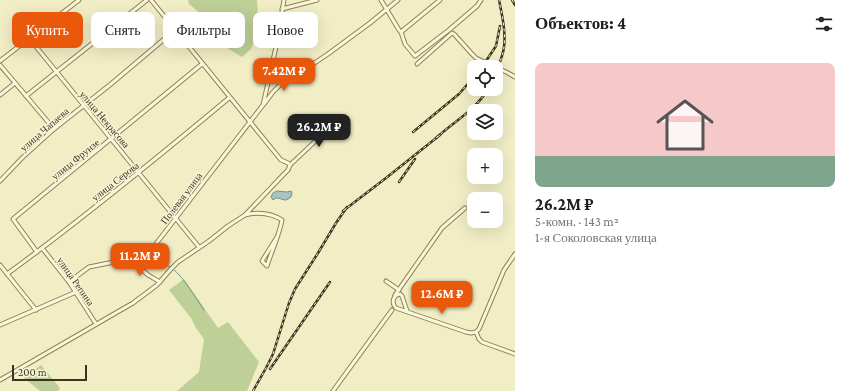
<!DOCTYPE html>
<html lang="ru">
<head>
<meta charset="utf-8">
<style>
  :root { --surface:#fff; --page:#f6f6f6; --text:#202124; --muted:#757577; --line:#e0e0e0; --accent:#ea580c }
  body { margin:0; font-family:"Crimson Pro",serif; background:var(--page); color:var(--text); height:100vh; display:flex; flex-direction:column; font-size:15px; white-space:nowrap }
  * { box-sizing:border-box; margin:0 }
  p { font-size:13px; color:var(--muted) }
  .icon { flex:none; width:22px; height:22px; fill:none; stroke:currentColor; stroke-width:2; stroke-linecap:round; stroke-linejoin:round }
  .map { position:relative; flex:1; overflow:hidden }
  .details { display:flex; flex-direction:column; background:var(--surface); width:340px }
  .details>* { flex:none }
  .top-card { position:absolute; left:12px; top:12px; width:380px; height:36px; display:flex; gap:8px }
  .controls { position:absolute; left:467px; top:60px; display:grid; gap:8px }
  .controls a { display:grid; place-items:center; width:36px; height:36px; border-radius:8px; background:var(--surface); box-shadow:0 4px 16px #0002; font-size:20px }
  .scale { position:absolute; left:12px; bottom:10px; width:75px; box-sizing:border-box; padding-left:4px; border:2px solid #3d341f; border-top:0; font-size:11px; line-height:14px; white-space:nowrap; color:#3d341f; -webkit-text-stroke:3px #f8f5d6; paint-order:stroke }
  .price { position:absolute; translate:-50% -34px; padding:0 9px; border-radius:8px; background:var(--accent); color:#fff; font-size:13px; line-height:26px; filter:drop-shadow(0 1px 2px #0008) }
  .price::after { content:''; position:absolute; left:50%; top:24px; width:12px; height:9px; margin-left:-6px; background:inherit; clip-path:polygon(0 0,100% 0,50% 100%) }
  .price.current { background:#222; color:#fff }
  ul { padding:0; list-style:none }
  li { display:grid; align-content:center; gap:8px; height:212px; padding:0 20px }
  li+li { border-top:1px solid var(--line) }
  li span { display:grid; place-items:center; height:124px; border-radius:8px; color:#555 }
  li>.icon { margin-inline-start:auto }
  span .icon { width:72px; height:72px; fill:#fffc; stroke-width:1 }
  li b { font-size:17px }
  h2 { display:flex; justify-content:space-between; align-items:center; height:48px; padding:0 20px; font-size:17px }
  .tag { padding:0 14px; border-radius:8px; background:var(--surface); box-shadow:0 4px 16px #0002; font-size:14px; line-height:36px }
  .tag.current { background:var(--accent); color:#fff }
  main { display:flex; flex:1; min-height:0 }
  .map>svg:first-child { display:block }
</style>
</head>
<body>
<main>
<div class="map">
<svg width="515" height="391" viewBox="0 0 515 391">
  <rect width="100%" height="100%" fill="#f1edc5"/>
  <g fill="#bed098">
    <polygon points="188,0 257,0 259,28 251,49 242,57 217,42 209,25 201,14 189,4"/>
    <polygon points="184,279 218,328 228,322 259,362 247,391 177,391 199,372 204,339 196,328 191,318 169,290"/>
    <polygon points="41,365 60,388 58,391 40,391 24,378"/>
  </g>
  <path fill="#a7c4c2" stroke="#6d9492" d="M 277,191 L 287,192 L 291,191 L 292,193 L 291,197 C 284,203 283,198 276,198 L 273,200 L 271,197 L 273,193 Z"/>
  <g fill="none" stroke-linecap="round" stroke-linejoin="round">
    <g stroke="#6d9492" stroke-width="1">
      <polyline points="146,252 162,263 170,267"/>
      <path d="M 173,269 C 185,279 195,297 204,310"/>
    </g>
    <defs>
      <g id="minor">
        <polyline points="151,0 281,160 288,163 290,165"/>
        <polyline points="381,0 399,30 401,32 405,44 415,56 449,30 477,6 481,0"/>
        <polyline points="282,9 317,0"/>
        <polyline points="401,32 440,0"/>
        <polyline points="29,38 199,247"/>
        <polyline points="0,61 79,0"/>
        <polyline points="417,64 452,33 454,34 472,54 476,58 495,67"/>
        <polyline points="0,65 54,129"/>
        <polyline points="496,67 508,73 515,77"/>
        <polyline points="0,95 15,83"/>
        <polyline points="26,96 147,0"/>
        <polyline points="264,104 273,92 284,81 301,72 328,54 370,23 398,0"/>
        <polyline points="0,181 23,157 54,129 111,84 175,30"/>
        <path d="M 245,215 C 257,212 271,213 282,220 C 279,236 272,250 267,266 L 262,261 L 277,237"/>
        <polyline points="42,248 69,282 96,324"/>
        <polyline points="37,252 13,219 202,64"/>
        <path d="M 126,261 C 135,262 141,269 148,275 C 152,277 156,280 160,282"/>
        <polyline points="0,265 36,310"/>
        <path d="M 7,274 C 84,218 157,158 229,98"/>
        <polyline points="386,281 399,290"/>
        <polyline points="69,282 89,267 124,260 152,249 263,105 276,47 284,0"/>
        <polyline points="395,295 442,228 465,208"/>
        <path d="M 407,311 L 402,296 L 400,294 C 393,295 391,303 396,308 L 466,332 L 471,333 L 476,332"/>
        <polyline points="0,325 76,292"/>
        <polyline points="476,332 479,329 504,270 515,254"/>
        <polyline points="476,332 479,339 482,342 515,354"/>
        <polyline points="0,380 133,303 157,285 171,269 178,262 209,241 228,226 245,215 284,174 288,170 290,165 324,133 334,118"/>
        <polyline points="333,391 392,310"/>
      </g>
    </defs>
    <use href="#minor" stroke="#8e805a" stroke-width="5"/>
    <use href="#minor" stroke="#fbf8da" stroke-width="3"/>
    <defs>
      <g id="rail">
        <polyline points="512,0 515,5"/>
        <polyline points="482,67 496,46 500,26"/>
        <path d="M 496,72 C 499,64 503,56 504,47 C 506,32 502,15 499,0"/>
        <polyline points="413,132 459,94 474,77"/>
        <path d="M 436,138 C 454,121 475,111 488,89"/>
        <polyline points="399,182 415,159"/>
        <polyline points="343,211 386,178 440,135"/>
        <polyline points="270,369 330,282"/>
        <polyline points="253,391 266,368 273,354 289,303 295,289 318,253 336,223 347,207"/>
      </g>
    </defs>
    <use href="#rail" stroke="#3d341f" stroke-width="2.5"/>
    <use href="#rail" stroke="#f8f5d6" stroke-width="1" stroke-dasharray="3" stroke-linecap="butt"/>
  </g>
  <g text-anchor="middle" stroke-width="3" stroke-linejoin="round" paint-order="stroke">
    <g font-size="10" fill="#3d341f" stroke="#f8f5d6">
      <text transform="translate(105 119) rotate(50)" y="4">улица Некрасова</text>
      <text transform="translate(44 129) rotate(-41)" y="4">улица Чапаева</text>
      <text transform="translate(75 159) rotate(-39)" y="4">улица Фрунзе</text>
      <text transform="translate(115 181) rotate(-38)" y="4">улица Серова</text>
      <text transform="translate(181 198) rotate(-53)" y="4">Полевая улица</text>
      <text transform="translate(76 281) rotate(55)" y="4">улица Репина</text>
    </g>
  </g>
</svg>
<div class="controls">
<a><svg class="icon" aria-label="locate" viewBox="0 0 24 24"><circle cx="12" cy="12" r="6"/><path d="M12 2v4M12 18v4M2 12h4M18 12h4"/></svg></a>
<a><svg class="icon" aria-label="layers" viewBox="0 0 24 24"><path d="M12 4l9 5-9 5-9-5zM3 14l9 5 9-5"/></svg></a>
<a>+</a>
<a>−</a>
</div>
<div class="scale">200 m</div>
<b class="price" style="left:284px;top:92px">7.42M ₽</b>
<b class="price current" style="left:319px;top:148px">26.2M ₽</b>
<b class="price" style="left:140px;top:277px">11.2M ₽</b>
<b class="price" style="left:442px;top:315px">12.6M ₽</b>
<div class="top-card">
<a class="tag current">Купить</a>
<a class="tag">Снять</a>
<a class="tag">Фильтры</a>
<a class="tag">Новое</a>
</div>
</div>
<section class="details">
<h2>Объектов: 4<svg class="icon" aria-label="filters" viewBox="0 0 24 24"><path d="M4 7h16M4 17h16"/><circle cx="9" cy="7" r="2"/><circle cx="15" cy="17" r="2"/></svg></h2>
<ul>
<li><span style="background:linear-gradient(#f6c9c9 75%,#7fa58c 0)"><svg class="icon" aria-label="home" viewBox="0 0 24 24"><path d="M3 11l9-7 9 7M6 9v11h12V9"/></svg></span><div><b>26.2M ₽</b><p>5-комн. · 143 m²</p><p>1-я Соколовская улица</p></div></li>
</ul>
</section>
</main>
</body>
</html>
